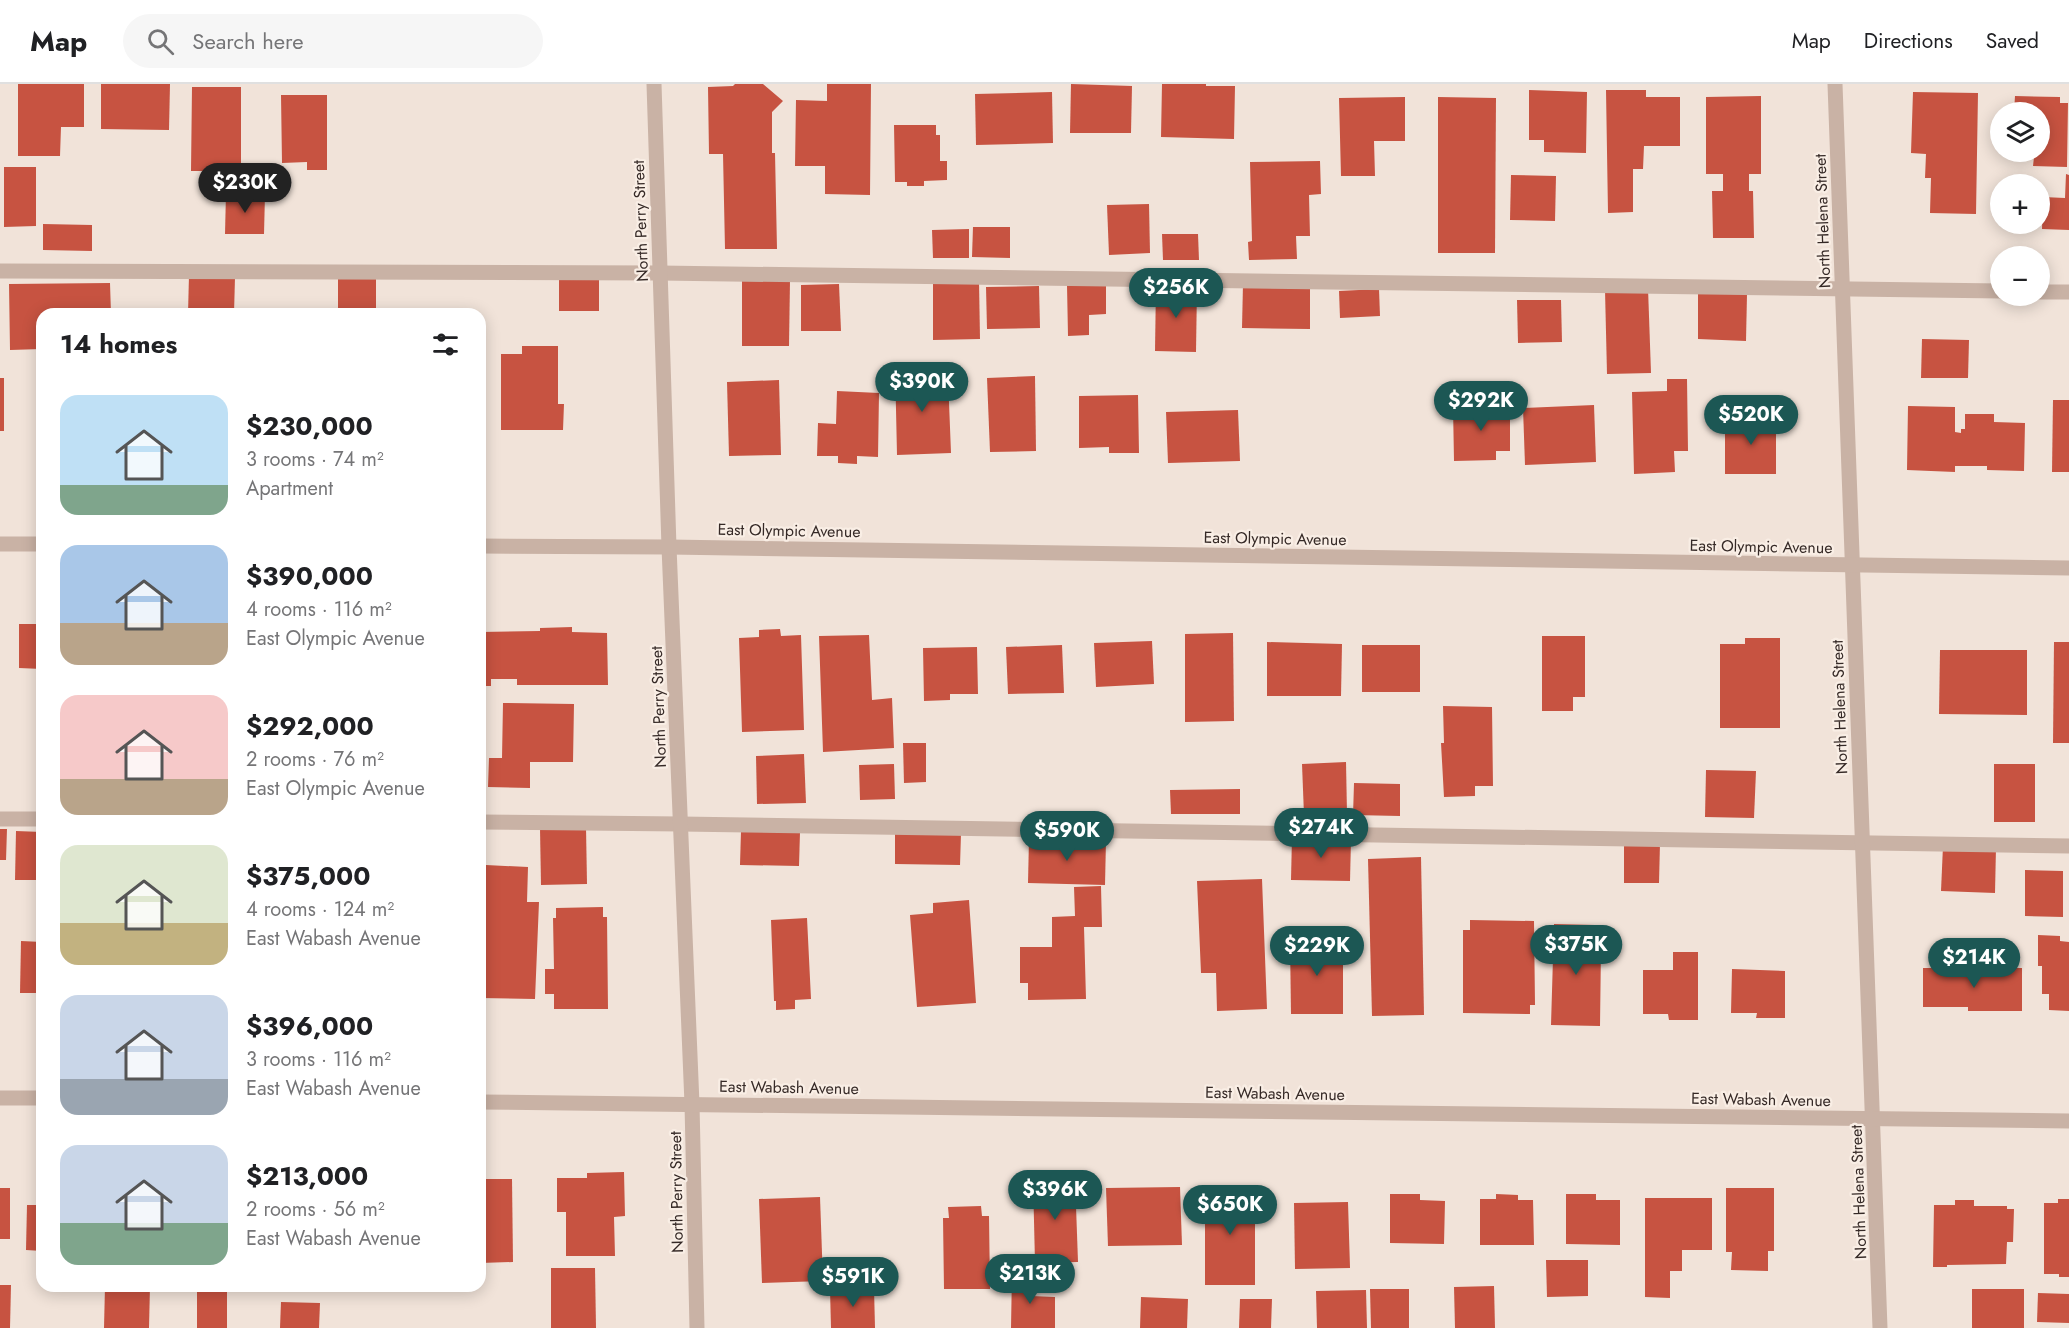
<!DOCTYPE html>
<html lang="en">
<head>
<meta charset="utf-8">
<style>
  :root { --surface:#fff; --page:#f6f6f6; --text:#202124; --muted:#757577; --line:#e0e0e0; --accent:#1c5754 }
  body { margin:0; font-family:Jost,sans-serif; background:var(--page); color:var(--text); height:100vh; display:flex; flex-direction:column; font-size:22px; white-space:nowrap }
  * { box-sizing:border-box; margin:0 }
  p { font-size:20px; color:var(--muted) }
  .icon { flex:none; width:33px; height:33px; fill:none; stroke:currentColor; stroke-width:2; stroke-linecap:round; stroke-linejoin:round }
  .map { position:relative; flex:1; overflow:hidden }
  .drawer { position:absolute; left:36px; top:224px; width:450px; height:984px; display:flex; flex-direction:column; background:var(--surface); border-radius:18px; box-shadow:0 3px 15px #0003 }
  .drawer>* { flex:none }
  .buttons { position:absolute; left:1990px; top:18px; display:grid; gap:12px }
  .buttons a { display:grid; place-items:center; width:60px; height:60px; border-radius:50%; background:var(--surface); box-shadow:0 3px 15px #0003; font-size:30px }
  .price { position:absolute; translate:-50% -51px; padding:0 14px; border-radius:21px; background:var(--accent); color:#fff; font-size:20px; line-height:39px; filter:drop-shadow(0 2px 3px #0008) }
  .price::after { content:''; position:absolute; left:50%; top:36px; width:18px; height:14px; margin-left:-9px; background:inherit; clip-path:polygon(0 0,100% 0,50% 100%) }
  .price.current { background:#222; color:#fff }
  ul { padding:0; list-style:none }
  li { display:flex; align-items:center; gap:18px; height:150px; padding:0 24px }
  li span { display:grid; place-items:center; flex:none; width:168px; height:120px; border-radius:18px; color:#555 }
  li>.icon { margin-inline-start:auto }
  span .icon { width:72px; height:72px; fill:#fffc; stroke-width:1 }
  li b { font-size:26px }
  h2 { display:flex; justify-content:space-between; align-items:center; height:72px; padding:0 24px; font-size:26px }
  header { display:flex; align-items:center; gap:36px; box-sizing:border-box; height:84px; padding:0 30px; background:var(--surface); border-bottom:2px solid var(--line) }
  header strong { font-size:28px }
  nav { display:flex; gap:33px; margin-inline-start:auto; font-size:21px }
  .search { width:420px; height:54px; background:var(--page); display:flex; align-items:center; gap:15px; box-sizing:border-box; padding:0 21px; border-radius:33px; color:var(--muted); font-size:22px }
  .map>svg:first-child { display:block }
</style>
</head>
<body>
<header>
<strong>Map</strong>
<div class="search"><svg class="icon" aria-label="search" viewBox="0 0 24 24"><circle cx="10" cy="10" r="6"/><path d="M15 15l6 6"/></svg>Search here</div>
<nav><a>Map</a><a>Directions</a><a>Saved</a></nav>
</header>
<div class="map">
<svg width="2069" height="1244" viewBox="0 0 2069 1244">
  <rect width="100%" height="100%" fill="#f1e3d9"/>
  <g fill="#c75341">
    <polygon points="18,0 84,0 84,43 61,43 60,72 18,72"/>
    <polygon points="101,0 170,0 169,46 101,45"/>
    <polygon points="735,0 763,0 783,17 772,28 772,69 775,69 777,165 725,165 723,70 709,70 708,3 733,2"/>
    <polygon points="827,0 871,0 870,111 825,110 825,82 795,82 796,16 827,17"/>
    <polygon points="1071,0 1132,2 1131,49 1070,49"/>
    <polygon points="1162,0 1206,0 1206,2 1235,2 1234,55 1161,53"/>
    <polygon points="192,3 241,3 241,87 238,87 238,97 206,97 206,87 191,87"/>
    <polygon points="1529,6 1587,8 1586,69 1544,68 1544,56 1529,56"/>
    <polygon points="1606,6 1646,6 1646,13 1680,13 1680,62 1644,62 1643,85 1633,85 1633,128 1608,129"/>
    <polygon points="1052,8 1053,59 976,61 975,10"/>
    <polygon points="1913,8 1978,9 1976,130 1930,129 1931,94 1925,94 1926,70 1911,69"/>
    <polygon points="281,11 327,11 327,86 307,86 307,78 282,79"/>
    <polygon points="1761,12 1761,90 1749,90 1749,107 1753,107 1754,154 1713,154 1712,107 1723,107 1723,90 1706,90 1706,13"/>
    <polygon points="2015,12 2060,13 2060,19 2068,19 2067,83 2033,82 2034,73 2013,73 2014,68 2040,68 2040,28 2014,28"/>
    <polygon points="1405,13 1405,57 1374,57 1375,92 1341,92 1339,14"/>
    <polygon points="1438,13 1496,14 1495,169 1438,169"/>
    <polygon points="894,41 936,41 936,51 940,51 940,77 947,77 947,96 924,97 924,102 907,102 907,98 895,98"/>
    <polygon points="1320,77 1321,110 1309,111 1310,152 1296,152 1297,175 1249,176 1248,158 1252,157 1250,78"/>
    <polygon points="4,83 36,83 36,142 4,143"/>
    <polygon points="2066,90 2069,91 2069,146 2042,145 2043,113 2065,114"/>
    <polygon points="1511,91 1556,92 1555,137 1510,136"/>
    <polygon points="226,109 265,110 264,150 225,150"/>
    <polygon points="1149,120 1150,169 1109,171 1107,121"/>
    <polygon points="43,140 92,141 92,167 43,166"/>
    <polygon points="973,143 1010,143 1010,174 972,173"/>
    <polygon points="969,145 969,174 933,174 932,146"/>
    <polygon points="1162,150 1198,150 1199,176 1163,176"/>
    <polygon points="189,191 235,193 234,230 188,230"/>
    <rect x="559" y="191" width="40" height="36"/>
    <rect x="338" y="193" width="38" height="37"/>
    <polygon points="742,196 790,196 789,262 742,262"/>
    <polygon points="979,197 980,255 933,256 933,198"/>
    <polygon points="110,199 111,230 42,230 42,265 10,266 9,200"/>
    <polygon points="1106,199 1106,230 1089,231 1089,251 1068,252 1067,201"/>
    <polygon points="839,200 841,247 801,247 801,201"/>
    <polygon points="1243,200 1310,201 1310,245 1242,244"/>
    <polygon points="1156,201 1197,203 1196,268 1155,267"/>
    <polygon points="1039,202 1040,244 987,245 986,203"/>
    <polygon points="1648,204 1651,289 1607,290 1605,206"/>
    <polygon points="1379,205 1380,232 1340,234 1339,207"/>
    <polygon points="1698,209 1747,210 1746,257 1698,255"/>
    <polygon points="1517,216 1561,216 1562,258 1518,259"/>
    <polygon points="1922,255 1969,256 1968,294 1921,294"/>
    <polygon points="522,262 558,262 558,320 564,320 563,346 501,346 501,270 522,270"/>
    <polygon points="895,280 918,280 918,294 948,293 951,369 897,371"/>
    <polygon points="1035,292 1036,367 990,368 987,294"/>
    <rect x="0" y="294" width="4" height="53"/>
    <polygon points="1667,295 1687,295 1688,367 1674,367 1675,388 1634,390 1632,308 1667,307"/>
    <polygon points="779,296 781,371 729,372 727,298"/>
    <polygon points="837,307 879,309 878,373 857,372 857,380 838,379 838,372 817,372 818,339 836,340"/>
    <polygon points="1138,311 1139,369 1109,369 1109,363 1079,364 1079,312"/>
    <polygon points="2053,316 2069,316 2069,388 2052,388"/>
    <polygon points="1510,321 1510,367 1496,367 1496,376 1454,377 1453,322"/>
    <polygon points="1594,321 1596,378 1525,381 1523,324"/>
    <polygon points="1908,322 1955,323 1955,348 1961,349 1961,345 1965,345 1965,330 1994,330 1994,338 2025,339 2024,387 1987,386 1987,382 1955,382 1955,388 1907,386"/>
    <polygon points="1238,326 1240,377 1168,379 1166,328"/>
    <rect x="1725" y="334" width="51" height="56"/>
    <polygon points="19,540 42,540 42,585 19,584"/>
    <polygon points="572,543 572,548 607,549 608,601 517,601 517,595 491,595 491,602 480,602 480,548 540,547 540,544"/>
    <polygon points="780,545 781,552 801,551 804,646 742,648 739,554 759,553 759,546"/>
    <polygon points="1233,549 1234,637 1185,638 1185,550"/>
    <polygon points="869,551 872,616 892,614 894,664 823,668 819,552"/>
    <polygon points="1542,552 1585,552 1585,613 1573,613 1573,627 1542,627"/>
    <polygon points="1745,554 1780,554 1780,644 1720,644 1720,560 1745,560"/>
    <polygon points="1152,557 1154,600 1096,603 1094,559"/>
    <polygon points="1267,558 1342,560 1341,612 1267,612"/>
    <polygon points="2054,558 2069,558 2069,659 2053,659"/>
    <polygon points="1062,561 1064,609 1008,610 1006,563"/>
    <rect x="1362" y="561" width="58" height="47"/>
    <polygon points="977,563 978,610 950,610 950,616 924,617 923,564"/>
    <polygon points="1940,566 2027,566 2027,631 1939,630"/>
    <polygon points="503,619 574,620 573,678 530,678 530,704 488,703 489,674 502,674"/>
    <polygon points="1443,622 1492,623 1493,702 1475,702 1475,712 1444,713 1441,659 1444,659"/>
    <polygon points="903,659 926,659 926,698 904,699"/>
    <polygon points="804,670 806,719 757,720 756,672"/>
    <polygon points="1346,678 1347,730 1304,731 1302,680"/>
    <polygon points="894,680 895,715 860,716 859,681"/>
    <rect x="1994" y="680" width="41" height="58"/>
    <polygon points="1706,686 1756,687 1754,734 1705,733"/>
    <polygon points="1354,699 1400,700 1400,732 1353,731"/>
    <polygon points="1240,705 1240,730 1171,730 1170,706"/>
    <polygon points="586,743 587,800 541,801 540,744"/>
    <polygon points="0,745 7,745 6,776 0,776"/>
    <polygon points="16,747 42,748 42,796 15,796"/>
    <polygon points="741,747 800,748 799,782 740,781"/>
    <polygon points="895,748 961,749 960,781 895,780"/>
    <polygon points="1292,753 1351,755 1350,797 1291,796"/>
    <polygon points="1029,755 1106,756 1105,801 1028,799"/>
    <polygon points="1624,758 1660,759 1659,799 1624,799"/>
    <polygon points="1943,762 1996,763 1995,809 1941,807"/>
    <polygon points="1421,773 1424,931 1372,932 1368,775"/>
    <polygon points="486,781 528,783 527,818 539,818 535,915 480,914 480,815 485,815"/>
    <polygon points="2025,786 2063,787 2063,833 2025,832"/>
    <polygon points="1262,795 1267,925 1217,927 1216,889 1201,889 1197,797"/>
    <polygon points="1101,802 1102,843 1084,843 1086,915 1028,916 1028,899 1020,899 1020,863 1052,863 1052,833 1075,832 1074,803"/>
    <polygon points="969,816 976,919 917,923 910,831 933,829 933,819"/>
    <polygon points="603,823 603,833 607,833 608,925 554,925 554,910 545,910 545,885 554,885 553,834 556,834 556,824"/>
    <polygon points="807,834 811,915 795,916 795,925 776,926 776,917 774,917 771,836"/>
    <polygon points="1470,836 1534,837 1535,921 1530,921 1530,930 1463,929 1463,846 1470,846"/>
    <polygon points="1554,840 1595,841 1595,863 1601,863 1600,942 1551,941"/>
    <polygon points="2038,851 2060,852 2060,857 2069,858 2069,927 2049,926 2049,910 2042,910 2042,882 2038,882"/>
    <polygon points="21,857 42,858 42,909 20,909"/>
    <polygon points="1290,857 1343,857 1343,930 1291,930"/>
    <polygon points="1673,868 1698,868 1698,936 1669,936 1668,930 1643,930 1643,886 1673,886"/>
    <polygon points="1923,884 2022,884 2022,927 1968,927 1968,923 1923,923"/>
    <polygon points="1732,885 1785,887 1785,934 1756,934 1757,929 1731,929"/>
    <polygon points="624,1088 625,1132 614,1133 615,1172 566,1172 566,1128 557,1128 557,1094 587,1094 587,1089"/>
    <polygon points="1075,1094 1078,1178 1035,1179 1033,1095"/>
    <polygon points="480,1095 512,1095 513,1178 480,1179"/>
    <polygon points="1180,1103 1182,1161 1108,1162 1106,1104"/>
    <rect x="0" y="1104" width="10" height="51"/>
    <rect x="1205" y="1104" width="50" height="97"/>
    <polygon points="1726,1104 1774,1104 1774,1167 1768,1167 1768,1187 1731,1186 1732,1168 1726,1168"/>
    <polygon points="1390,1110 1420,1110 1420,1116 1445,1117 1444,1160 1390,1159"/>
    <polygon points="1496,1110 1518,1111 1518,1116 1533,1116 1534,1161 1480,1161 1480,1115 1496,1115"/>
    <polygon points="1566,1110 1596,1110 1596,1116 1620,1116 1620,1161 1566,1160"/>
    <polygon points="820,1113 823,1197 762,1199 759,1115"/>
    <polygon points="1645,1114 1712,1114 1712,1166 1682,1166 1682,1187 1670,1187 1670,1214 1645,1213"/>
    <polygon points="2058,1115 2069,1115 2069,1193 2059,1193 2059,1190 2044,1190 2044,1119 2058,1119"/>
    <polygon points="1955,1116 1974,1116 1974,1122 2007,1122 2007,1125 2014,1125 2013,1158 2007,1158 2006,1180 1947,1181 1947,1183 1933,1183 1934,1121 1955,1121"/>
    <polygon points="1348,1118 1350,1184 1295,1185 1294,1119"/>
    <polygon points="27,1121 42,1121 42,1167 26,1166"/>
    <polygon points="981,1122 982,1132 989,1132 990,1205 944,1205 943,1134 949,1134 948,1123"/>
    <polygon points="1546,1176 1588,1176 1588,1212 1547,1213"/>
    <polygon points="551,1184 595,1184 596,1244 551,1244"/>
    <polygon points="1012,1188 1032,1189 1031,1212 1055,1213 1055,1244 1011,1244"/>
    <polygon points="0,1201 11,1201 10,1244 0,1244"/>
    <polygon points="105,1202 150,1202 149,1244 104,1244"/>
    <rect x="197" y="1202" width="30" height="42"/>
    <polygon points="1494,1202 1495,1244 1455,1244 1454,1203"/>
    <polygon points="874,1204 875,1244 831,1244 830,1205"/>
    <polygon points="1370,1205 1409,1205 1409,1244 1371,1244"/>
    <rect x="1972" y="1205" width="52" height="39"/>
    <polygon points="1366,1206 1367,1244 1317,1244 1316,1207"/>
    <polygon points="2038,1209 2069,1210 2069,1239 2037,1238"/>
    <polygon points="1141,1213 1188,1215 1187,1244 1140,1244"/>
    <polygon points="1240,1215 1272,1215 1271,1244 1239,1244"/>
    <polygon points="281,1218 320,1219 319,1244 280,1244"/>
  </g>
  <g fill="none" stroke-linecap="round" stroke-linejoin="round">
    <g stroke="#c9b2a5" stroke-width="15">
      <polyline points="0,187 660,189 2001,207"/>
      <polyline points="2040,208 2069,208"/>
      <polyline points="0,735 42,735"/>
      <polyline points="480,738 681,740 2069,762"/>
    </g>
    <g stroke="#c9b2a5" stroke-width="15">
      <polyline points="654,0 669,463 692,1020 697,1244"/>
      <polyline points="1835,0 1880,1244"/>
      <polyline points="0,460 42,460"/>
      <polyline points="480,462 669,463 2069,484"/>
      <polyline points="0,1014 42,1014"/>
      <polyline points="480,1018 2069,1037"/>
    </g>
  </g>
  <g text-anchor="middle" stroke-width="4.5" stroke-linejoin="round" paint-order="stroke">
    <g font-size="16" fill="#352926" stroke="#f9eee5">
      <text transform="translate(640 137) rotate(-92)" y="6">North Perry Street</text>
      <text transform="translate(1822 137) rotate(-92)" y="6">North Helena Street</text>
      <text transform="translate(789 446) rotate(1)" y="6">East Olympic Avenue</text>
      <text transform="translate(1275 454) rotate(1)" y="6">East Olympic Avenue</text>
      <text transform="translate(1761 462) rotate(1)" y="6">East Olympic Avenue</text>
      <text transform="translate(658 623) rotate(-92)" y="6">North Perry Street</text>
      <text transform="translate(1839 623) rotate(-92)" y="6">North Helena Street</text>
      <text transform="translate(789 1003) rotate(1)" y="6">East Wabash Avenue</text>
      <text transform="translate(1275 1009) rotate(1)" y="6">East Wabash Avenue</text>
      <text transform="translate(1761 1015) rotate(1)" y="6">East Wabash Avenue</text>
      <text transform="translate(676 1108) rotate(-91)" y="6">North Perry Street</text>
      <text transform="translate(1858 1108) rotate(-92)" y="6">North Helena Street</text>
    </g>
  </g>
</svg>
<div class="buttons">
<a><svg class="icon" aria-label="layers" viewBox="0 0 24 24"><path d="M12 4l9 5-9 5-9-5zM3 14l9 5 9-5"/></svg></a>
<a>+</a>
<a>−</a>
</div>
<b class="price current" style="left:245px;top:130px">$230K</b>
<b class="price" style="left:1176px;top:235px">$256K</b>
<b class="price" style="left:922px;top:329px">$390K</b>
<b class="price" style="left:1481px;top:348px">$292K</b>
<b class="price" style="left:1751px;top:362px">$520K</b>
<b class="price" style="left:1321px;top:775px">$274K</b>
<b class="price" style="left:1067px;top:778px">$590K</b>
<b class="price" style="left:1576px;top:892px">$375K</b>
<b class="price" style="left:1317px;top:893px">$229K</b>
<b class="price" style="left:1974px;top:905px">$214K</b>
<b class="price" style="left:1055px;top:1137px">$396K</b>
<b class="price" style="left:1230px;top:1152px">$650K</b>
<b class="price" style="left:1030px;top:1221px">$213K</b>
<b class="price" style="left:853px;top:1224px">$591K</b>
<section class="drawer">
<h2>14 homes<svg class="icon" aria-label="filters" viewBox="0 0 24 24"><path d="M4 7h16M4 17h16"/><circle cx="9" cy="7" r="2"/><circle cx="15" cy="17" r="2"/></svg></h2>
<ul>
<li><span style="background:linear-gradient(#bfe0f5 75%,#7fa58c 0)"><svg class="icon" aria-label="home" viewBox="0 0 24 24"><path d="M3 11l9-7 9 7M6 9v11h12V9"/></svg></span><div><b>$230,000</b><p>3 rooms · 74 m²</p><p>Apartment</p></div></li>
<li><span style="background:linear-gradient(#a9c7e8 65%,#b9a48a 0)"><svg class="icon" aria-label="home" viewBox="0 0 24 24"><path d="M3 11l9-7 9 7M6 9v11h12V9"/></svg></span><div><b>$390,000</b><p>4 rooms · 116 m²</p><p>East Olympic Avenue</p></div></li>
<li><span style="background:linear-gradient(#f6c9c9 70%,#b9a48a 0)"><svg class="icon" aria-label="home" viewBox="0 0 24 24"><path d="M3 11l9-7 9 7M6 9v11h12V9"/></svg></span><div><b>$292,000</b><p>2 rooms · 76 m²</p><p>East Olympic Avenue</p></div></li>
<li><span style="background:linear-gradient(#dfe7d0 65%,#c2b280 0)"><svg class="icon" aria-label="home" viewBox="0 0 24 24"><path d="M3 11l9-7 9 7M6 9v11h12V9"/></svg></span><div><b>$375,000</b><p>4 rooms · 124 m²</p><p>East Wabash Avenue</p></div></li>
<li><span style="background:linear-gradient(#c9d6e8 70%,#9aa5b1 0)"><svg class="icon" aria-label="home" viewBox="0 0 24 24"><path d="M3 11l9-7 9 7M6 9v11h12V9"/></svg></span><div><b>$396,000</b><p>3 rooms · 116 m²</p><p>East Wabash Avenue</p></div></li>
<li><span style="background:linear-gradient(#c9d6e8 65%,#7fa58c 0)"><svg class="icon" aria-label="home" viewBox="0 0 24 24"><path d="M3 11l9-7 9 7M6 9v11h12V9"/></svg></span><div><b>$213,000</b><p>2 rooms · 56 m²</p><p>East Wabash Avenue</p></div></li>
</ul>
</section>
</div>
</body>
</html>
